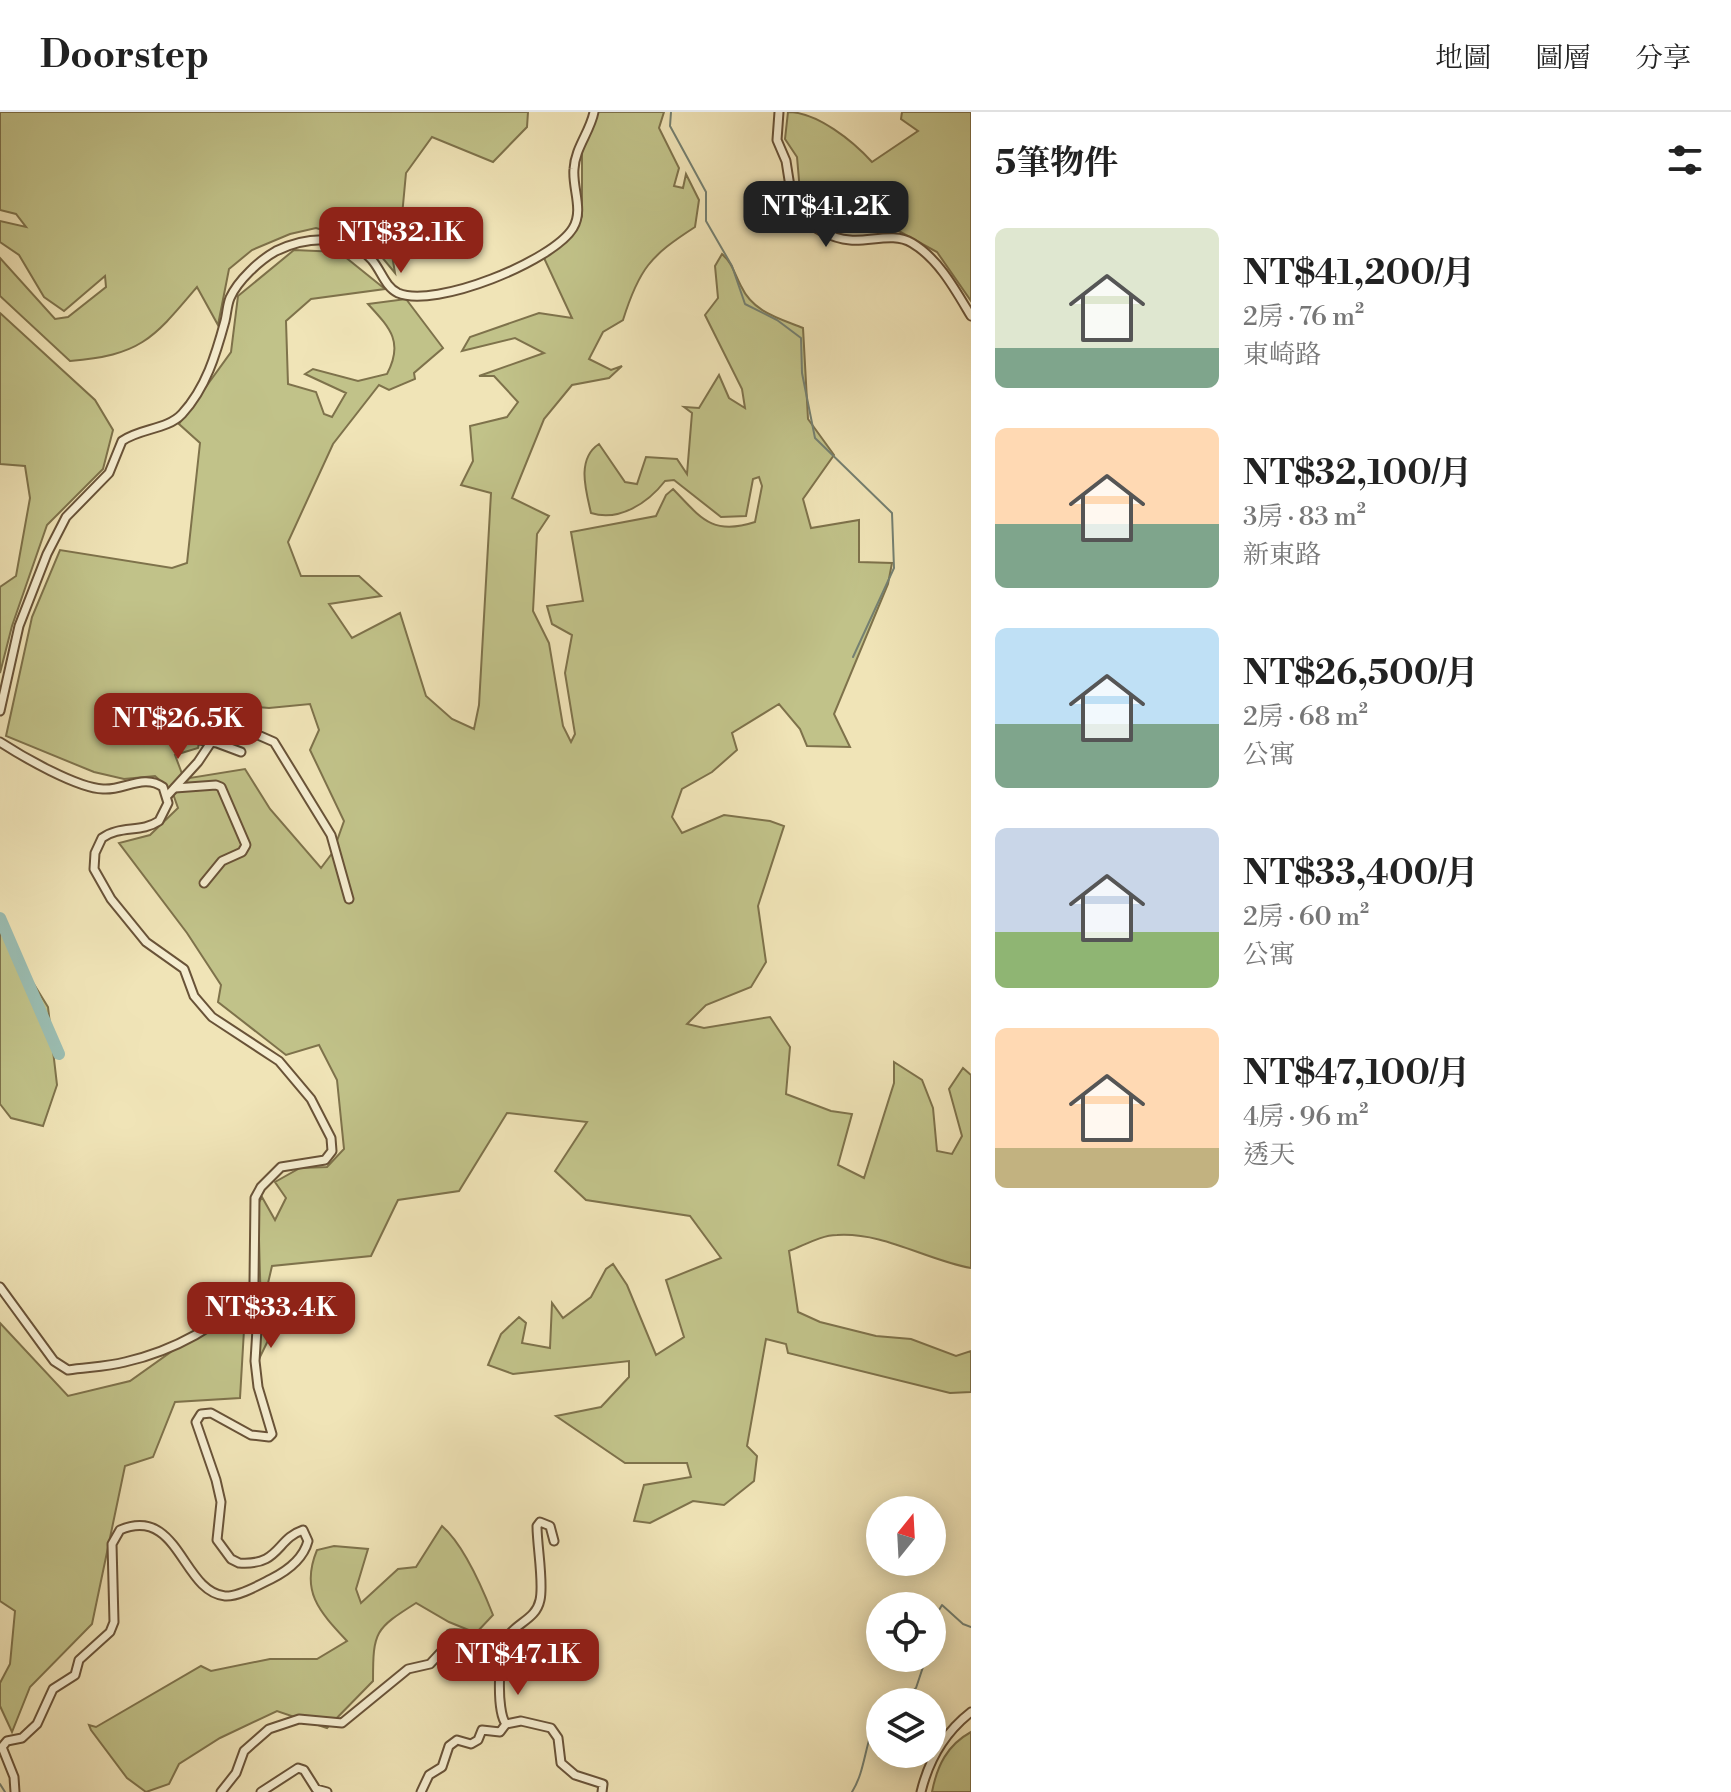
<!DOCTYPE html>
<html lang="zh-TW">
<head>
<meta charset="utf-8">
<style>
  :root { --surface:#fff; --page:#f6f6f6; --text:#222; --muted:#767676; --line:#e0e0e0; --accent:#8f2418 }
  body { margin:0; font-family:"Libre Bodoni","Noto Serif TC",serif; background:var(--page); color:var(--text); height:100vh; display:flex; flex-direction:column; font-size:30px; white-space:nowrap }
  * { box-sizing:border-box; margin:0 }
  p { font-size:26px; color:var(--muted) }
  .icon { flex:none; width:44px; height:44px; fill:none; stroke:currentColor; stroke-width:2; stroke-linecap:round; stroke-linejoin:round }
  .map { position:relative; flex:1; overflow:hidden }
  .side { display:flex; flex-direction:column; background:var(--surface); width:760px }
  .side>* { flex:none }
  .needle { width:52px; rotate:18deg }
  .buttons { position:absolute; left:866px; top:1384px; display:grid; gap:16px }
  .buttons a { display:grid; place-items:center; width:80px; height:80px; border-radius:50%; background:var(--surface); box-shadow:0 4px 20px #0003; font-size:40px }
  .price { position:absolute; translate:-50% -68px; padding:0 18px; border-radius:16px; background:var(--accent); color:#fff; font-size:26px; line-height:52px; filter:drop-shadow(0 2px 4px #0008) }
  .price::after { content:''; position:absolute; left:50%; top:48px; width:24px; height:18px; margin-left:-12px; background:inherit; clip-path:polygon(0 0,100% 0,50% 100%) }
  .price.on { background:#222; color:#fff }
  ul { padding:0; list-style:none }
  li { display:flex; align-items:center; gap:24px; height:200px; padding:0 24px }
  li span { display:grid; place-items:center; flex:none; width:224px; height:160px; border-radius:12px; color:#555 }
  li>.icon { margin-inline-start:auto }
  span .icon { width:96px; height:96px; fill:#fffc; stroke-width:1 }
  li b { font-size:34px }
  h2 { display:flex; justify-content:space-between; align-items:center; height:96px; padding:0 24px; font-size:34px }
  header { display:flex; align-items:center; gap:48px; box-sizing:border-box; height:112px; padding:0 40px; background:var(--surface); border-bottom:2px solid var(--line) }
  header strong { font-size:38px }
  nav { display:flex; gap:44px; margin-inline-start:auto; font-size:28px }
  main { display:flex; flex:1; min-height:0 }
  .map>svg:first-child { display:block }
</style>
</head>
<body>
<header>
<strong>Doorstep</strong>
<nav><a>地圖</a><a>圖層</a><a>分享</a></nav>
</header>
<main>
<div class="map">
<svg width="971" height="1680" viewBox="0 0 971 1680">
  <rect width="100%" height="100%" fill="#f0e4b7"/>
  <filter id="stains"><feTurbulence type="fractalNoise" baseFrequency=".0025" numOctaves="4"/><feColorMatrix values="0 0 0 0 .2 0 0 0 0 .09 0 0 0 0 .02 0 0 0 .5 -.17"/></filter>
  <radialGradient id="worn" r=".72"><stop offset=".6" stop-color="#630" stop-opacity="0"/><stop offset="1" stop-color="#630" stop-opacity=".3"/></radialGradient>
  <g fill="#c1c289" stroke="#7e724b" stroke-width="2" fill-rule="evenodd">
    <path d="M 0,0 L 528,0 L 527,15 L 493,50 L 432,25 L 406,61 L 400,125 L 390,131 L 395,161 L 371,132 L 316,116 L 290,122 L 252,138 L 229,157 L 218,213 L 197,175 C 153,227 141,243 70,249 L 0,184 L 0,146 L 55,207 L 68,205 L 106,175 L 105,164 L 64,199 L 44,185 L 19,143 L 0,130 L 0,109 L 26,115 L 16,102 L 0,98 Z"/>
    <path d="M 598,0 L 664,0 L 659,16 L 679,56 L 674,74 L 683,76 L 686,62 L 699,88 L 695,115 C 650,144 639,157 623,208 L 603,220 L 589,247 L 611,258 L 622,254 L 609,266 L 572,273 L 544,307 L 512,386 L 549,404 L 537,422 L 533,499 L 549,531 L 563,614 L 571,630 L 575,622 L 565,561 L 572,523 L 552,512 L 547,494 L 583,489 L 571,420 L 656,404 L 666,383 L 673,377 C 701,406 712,424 755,410 L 762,374 L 759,365 L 753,367 L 746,404 L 721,405 L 674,368 L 665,369 C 648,391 619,410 591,401 C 586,379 576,347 599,332 L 625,370 L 637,372 L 646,345 L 677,347 L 687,362 L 692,301 L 684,295 L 699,296 L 719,263 L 729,286 L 745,296 L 742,277 L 705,203 L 718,186 L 715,154 L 722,142 C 733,152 734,161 741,174 C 753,200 778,206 803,216 L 808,307 L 834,343 L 803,387 L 811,416 L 859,408 L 859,450 L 892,451 L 888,472 L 834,602 L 850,635 L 807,634 L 800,617 L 779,592 L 732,621 L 737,638 L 712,660 L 682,677 L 672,705 L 682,721 L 724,703 L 770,709 L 784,714 L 758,794 L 766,850 L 751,875 L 706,893 L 687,912 L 704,916 L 770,905 L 790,935 L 786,982 L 831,999 L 852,1002 L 838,1053 L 864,1066 L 894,971 L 894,950 L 922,968 L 933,996 L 937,1039 L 952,1042 L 962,1024 L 949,977 L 963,956 L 971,963 L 971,1156 C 926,1148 884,1120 837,1123 C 821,1123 803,1134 789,1139 L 798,1200 L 820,1210 L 876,1224 L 911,1227 L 956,1244 L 971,1239 L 971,1280 L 950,1281 L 788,1241 L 786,1232 L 766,1227 L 747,1334 L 757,1344 L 754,1369 L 724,1393 L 693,1389 L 650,1411 L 634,1409 L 644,1373 L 691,1365 L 687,1351 L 625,1351 L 556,1304 L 601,1295 L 629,1265 L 629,1249 L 513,1262 L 488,1253 L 501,1222 L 519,1205 L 526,1211 L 522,1231 L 550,1236 L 552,1191 L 563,1206 L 591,1185 L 606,1157 L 613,1152 L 627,1173 L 656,1243 L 684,1225 L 666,1168 L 721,1146 L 690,1104 L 586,1088 L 555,1059 L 587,1010 L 507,1001 L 459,1079 L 398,1088 L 371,1144 L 272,1154 L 265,1184 L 265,1197 L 277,1193 L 279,1206 L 258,1249 L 261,1198 L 258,1092 L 262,1085 L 275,1108 L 286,1086 L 275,1070 L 300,1056 L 327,1055 L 344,1037 L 337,968 L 319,933 L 286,943 L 218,890 L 221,873 L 187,821 L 119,731 L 150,723 L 178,696 L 172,679 L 155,664 L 124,667 L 94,660 L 6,624 L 32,505 L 60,438 L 172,456 L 187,451 L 200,331 L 179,312 L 231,240 L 238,184 L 294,138 L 339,140 L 385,177 L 311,187 L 286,209 L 288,272 L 316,280 L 324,302 L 332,305 L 346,281 L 305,262 L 313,257 L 358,269 L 387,262 C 404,230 390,216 368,192 L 406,187 L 443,236 L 414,261 L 415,267 L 389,278 L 379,273 L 333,332 L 288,430 L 301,464 L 359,464 L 381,484 L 329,492 L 352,526 L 400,501 L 426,584 L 452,607 L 474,617 L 479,593 L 491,381 L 461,373 L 473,349 L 470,314 L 507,305 L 518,290 L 494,264 L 479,264 L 544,241 L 515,226 L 462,239 L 470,225 L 539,201 L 572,206 L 544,146 L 576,118 L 582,104 L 582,40 ZM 207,591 L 269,596 L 310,592 L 319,618 L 310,638 L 344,709 L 333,740 L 321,756 L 270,697 L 245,657 L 184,667 L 175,643 L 198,636 Z"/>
    <path d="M 788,0 C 817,0 853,29 872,50 L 918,19 L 901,7 L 902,0 L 971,0 L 971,189 L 937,140 L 897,118 L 835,115 L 801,91 L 797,45 L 785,27 Z"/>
    <polygon points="0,201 95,288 113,318 103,357 47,413 12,514 0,561 0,475 16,464 30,386 25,354 0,352"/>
    <polygon points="0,817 48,895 57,973 43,1014 11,1006 0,992"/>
    <polygon points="245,1201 240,1286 175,1290 153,1345 125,1354 92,1512 30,1575 12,1620 0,1594 0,1571 10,1552 15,1499 0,1489 0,1211 68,1284 130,1269 199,1220"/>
    <path d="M 442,1414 C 464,1433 482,1475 493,1503 L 476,1521 L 449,1510 L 416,1491 C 375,1517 373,1519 373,1569 L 327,1616 L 277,1599 L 220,1626 L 179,1652 L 169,1672 L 146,1680 L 127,1666 L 91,1618 L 89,1613 L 96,1615 L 201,1554 L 211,1559 L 270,1547 L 317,1547 L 347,1529 C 319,1499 300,1479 317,1438 L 334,1434 L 368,1437 L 356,1477 L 361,1491 L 398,1457 L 416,1455 Z"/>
    <path d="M 971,1620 L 971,1680 L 932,1680 C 937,1654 947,1633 971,1620 Z"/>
  </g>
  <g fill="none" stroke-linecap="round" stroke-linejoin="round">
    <g stroke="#758071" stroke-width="2">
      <polyline points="671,0 670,14 706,80 706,109 732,154 745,192 777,208 801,226 802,261 815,326 892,401 894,456 853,545"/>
      <polyline points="932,1510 942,1493 963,1512 971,1515"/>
      <polyline points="898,1590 916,1576 926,1546"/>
      <polyline points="0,1672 5,1680"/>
      <path d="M 852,1680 C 867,1656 864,1627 880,1603"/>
    </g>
    <polyline stroke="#9bbeb3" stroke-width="12" points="0,806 59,942"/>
    <defs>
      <g id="minor">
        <path d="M 779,0 L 777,28 L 786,49 L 794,100 C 808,113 831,127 850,128 C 870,130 894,120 912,131 C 939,147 956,179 971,204"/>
        <path d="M 0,599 L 19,514 L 47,442 L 66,405 L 109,361 L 122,329 C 140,316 167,318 182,302 C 206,276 216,242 225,209 C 227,201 227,193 230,186 C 238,168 260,148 276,139 C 306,124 349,121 372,148 C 381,158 385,175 398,181 C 435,197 553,149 573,116 C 584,98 572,76 574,57 C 575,36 590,20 594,0"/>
        <polyline points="115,613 217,631 241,640"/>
        <path d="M 0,630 C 23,645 77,676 103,677 C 123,679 144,661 163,675 L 168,691 L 159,709 C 141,721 120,713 102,726 L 95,741 L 94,757 L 111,787 L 146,830 L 184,857 L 194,884 L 212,905 L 279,949 L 311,987 L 331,1026 L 332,1039 L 325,1048 L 281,1055 L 261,1075 L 255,1086 L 254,1170 L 258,1201 L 255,1249 L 258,1275 L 272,1322 L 269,1325 L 251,1323 L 211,1301 L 201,1302 L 196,1310 L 216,1368 L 221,1390 L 217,1428 L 231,1447 L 239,1451 C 280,1454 276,1427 303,1418 L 308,1429 C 303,1448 287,1459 271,1467 C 259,1473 238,1485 225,1484 C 182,1480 179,1393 120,1418 L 112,1432 L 114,1510 L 110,1520 L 79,1548 L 75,1563 L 53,1577 L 37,1612 L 22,1626 L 7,1629 L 2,1635 L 14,1665 L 15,1680"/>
        <polyline points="175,676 216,673 221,675 246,733 242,740 222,749 204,771"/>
        <polyline points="167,684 198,650 220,617 258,623 274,630 331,723 349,787"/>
        <path d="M 0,1175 L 54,1249 L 68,1258 C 87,1255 106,1255 125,1250 C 173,1239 221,1214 254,1176"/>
        <polyline points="506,1612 521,1609 551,1616 558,1626 561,1651 575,1663 603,1672 602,1680"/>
        <path d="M 221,1680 L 236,1661 L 244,1639 L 269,1617 L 299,1607 L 342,1611 L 408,1557 L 430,1552 L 443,1538 L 450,1522 C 471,1520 486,1530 506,1525"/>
        <polyline points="261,1680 298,1656 304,1658 316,1677 327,1680"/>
        <path d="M 421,1680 L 429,1663 L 442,1655 L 449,1634 L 457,1628 L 471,1632 L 478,1628 L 482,1618 L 500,1620 L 506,1612 C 496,1599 498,1538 508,1524 C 518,1510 536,1507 540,1488 C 544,1471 537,1434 537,1414 L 540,1410 L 550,1414 L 554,1429"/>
        <path d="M 921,1680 C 929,1647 944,1621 971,1600"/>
      </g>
    </defs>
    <use href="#minor" stroke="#695338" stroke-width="11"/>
    <use href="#minor" stroke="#f5edd0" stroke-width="7"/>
  </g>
  <rect width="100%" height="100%" filter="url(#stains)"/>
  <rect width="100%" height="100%" fill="url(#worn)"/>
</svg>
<div class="buttons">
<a><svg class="needle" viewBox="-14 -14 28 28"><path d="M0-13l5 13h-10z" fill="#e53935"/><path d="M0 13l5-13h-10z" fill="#767676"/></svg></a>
<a><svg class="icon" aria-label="locate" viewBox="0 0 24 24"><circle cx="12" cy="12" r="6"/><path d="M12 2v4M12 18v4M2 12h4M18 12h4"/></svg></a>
<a><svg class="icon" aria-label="layers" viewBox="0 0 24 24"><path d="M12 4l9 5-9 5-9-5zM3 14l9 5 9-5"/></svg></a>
</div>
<b class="price on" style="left:826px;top:137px">NT$41.2K</b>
<b class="price" style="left:401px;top:163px">NT$32.1K</b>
<b class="price" style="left:178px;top:649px">NT$26.5K</b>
<b class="price" style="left:271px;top:1238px">NT$33.4K</b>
<b class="price" style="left:518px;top:1585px">NT$47.1K</b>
</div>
<section class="side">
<h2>5筆物件<svg class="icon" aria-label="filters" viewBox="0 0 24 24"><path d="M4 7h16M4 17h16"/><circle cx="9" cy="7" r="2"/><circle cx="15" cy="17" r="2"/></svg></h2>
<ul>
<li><span style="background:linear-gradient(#dfe7d0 75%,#7fa58c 0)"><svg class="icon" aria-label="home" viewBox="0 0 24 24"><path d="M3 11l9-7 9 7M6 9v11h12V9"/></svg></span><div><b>NT$41,200/月</b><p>2房 · 76 m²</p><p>東崎路</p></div></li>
<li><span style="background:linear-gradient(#ffd9b3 60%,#7fa58c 0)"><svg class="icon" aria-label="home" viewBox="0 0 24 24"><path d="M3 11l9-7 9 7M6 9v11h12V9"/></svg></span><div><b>NT$32,100/月</b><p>3房 · 83 m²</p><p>新東路</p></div></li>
<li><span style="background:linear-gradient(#bfe0f5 60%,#7fa58c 0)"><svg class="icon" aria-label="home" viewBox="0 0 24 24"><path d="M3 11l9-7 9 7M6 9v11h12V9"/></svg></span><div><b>NT$26,500/月</b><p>2房 · 68 m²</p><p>公寓</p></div></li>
<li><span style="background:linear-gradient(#c9d6e8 65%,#8fb573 0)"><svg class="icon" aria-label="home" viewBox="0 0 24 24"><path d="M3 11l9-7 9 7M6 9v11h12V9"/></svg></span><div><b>NT$33,400/月</b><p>2房 · 60 m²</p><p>公寓</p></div></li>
<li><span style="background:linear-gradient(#ffd9b3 75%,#c2b280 0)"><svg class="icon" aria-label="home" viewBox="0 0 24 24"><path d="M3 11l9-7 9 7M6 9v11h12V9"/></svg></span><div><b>NT$47,100/月</b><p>4房 · 96 m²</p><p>透天</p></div></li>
</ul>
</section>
</main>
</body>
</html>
